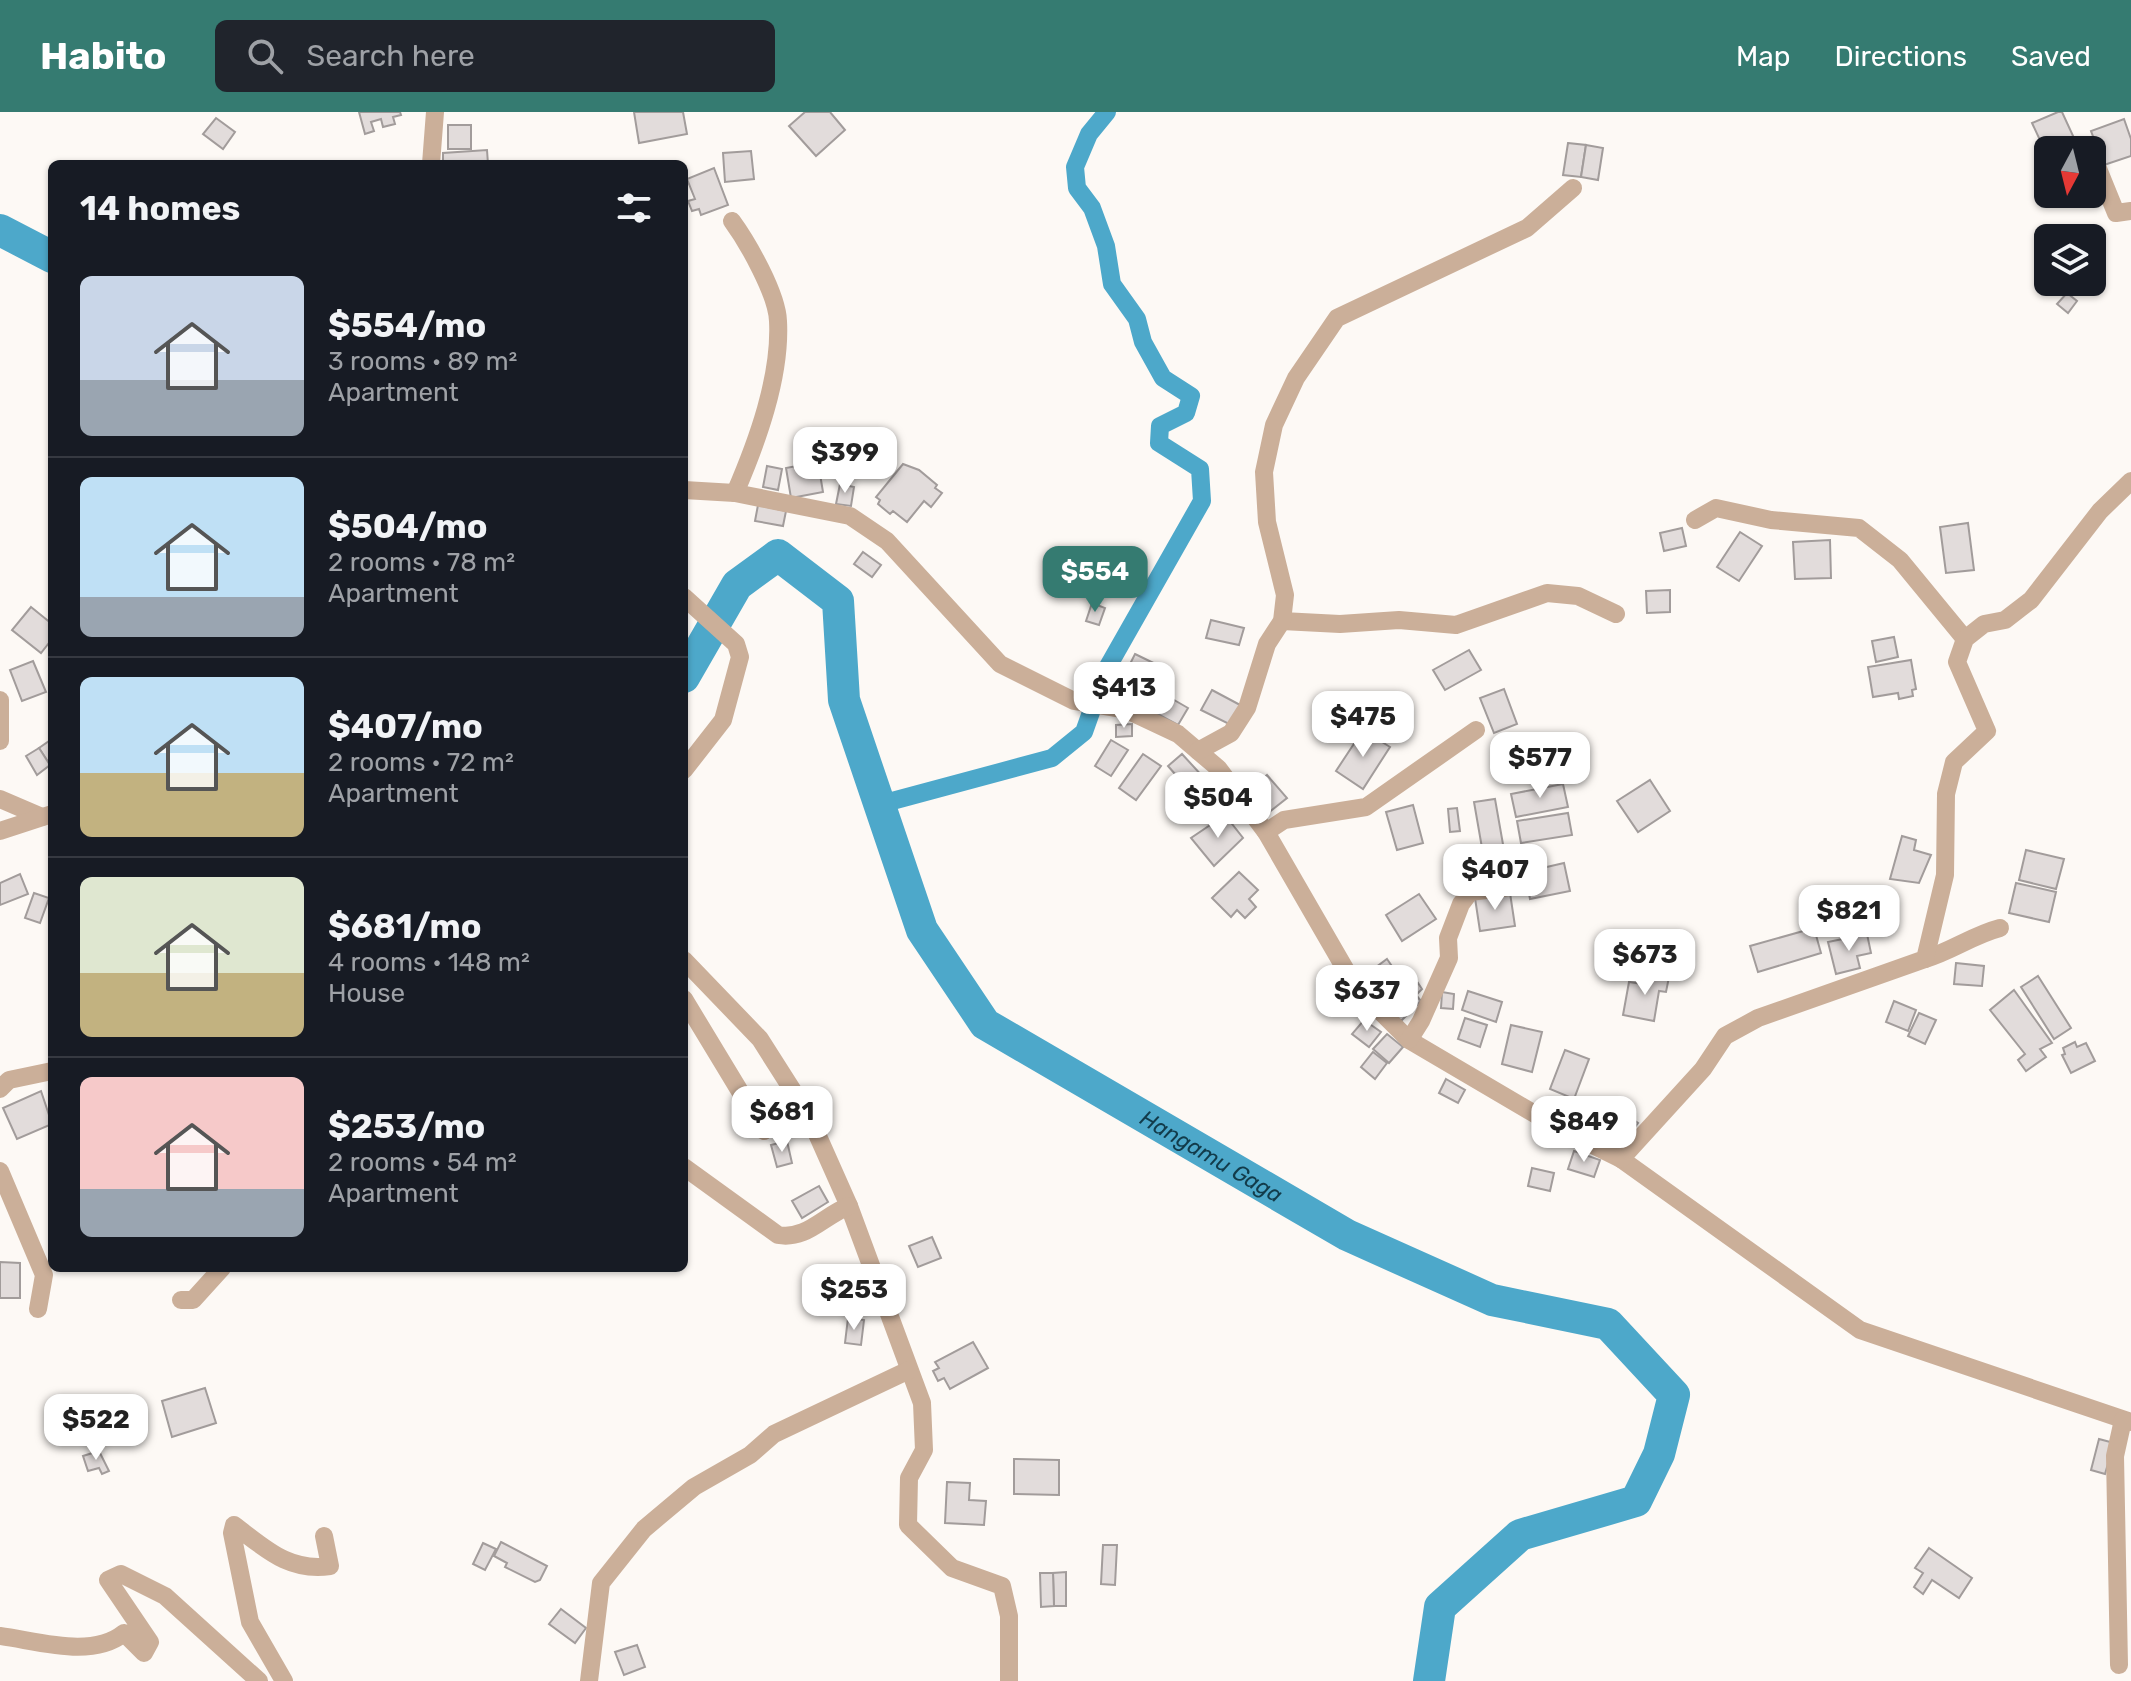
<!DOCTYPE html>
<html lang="en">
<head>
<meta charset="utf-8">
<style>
  :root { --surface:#171b24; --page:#20242c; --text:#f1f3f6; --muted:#9ea1a6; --line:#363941; --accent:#357b71 }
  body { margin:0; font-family:Rubik,sans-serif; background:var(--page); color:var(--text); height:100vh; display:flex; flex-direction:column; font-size:30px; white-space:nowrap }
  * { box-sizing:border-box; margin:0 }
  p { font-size:26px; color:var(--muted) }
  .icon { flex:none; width:44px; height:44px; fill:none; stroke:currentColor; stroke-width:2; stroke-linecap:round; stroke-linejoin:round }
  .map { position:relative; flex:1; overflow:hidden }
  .drawer { position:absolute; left:48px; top:48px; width:640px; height:1112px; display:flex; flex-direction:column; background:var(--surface); border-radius:12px; box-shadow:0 2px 6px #0004 }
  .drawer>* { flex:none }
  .needle { width:52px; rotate:187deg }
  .tools { position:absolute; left:2034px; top:24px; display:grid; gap:16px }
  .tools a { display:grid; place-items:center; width:72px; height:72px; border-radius:12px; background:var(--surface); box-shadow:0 2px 6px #0004; font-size:40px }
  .price { position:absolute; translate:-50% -68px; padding:0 18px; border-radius:16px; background:#fff; color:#222; font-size:26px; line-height:52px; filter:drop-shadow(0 2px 4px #0008) }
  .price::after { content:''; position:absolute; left:50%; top:48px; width:24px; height:18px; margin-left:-12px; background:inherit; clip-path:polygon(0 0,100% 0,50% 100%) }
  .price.active { background:var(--accent); color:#fff }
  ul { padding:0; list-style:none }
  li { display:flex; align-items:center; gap:24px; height:200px; padding:0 32px }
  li+li { border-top:2px solid var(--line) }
  li span { display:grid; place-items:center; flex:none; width:224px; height:160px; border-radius:12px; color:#555 }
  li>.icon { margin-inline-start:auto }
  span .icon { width:96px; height:96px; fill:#fffc; stroke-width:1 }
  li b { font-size:34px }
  h2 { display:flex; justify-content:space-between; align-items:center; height:96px; padding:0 32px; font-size:34px }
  header { display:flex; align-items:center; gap:48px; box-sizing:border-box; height:112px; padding:0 40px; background:var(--accent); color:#fff }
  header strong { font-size:38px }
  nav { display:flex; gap:44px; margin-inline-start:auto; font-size:28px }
  .search { width:560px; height:72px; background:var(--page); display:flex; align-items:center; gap:20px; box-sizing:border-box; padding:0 28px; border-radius:12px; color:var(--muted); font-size:30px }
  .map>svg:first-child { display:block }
</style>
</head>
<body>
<header>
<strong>Habito</strong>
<div class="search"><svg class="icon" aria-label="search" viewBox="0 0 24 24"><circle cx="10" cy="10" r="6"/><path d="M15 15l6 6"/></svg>Search here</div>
<nav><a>Map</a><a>Directions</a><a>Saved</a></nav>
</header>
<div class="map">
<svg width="2131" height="1569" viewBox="0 0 2131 1569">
  <rect width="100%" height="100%" fill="#fdf9f5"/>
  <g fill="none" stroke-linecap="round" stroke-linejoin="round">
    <polyline stroke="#4da8ca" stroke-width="18" points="881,692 1052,646 1084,620 1106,558 1202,389 1200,357 1159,331 1160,314 1186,301 1191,284 1163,266 1143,230 1137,207 1112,172 1106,134 1092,96 1077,76 1075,55 1089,22 1107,0"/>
    <g stroke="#4da8ca" stroke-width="32">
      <polyline points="0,118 52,145"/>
      <path id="s1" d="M 684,565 L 737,473 L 778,443 L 838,489 L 844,588 L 922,818 L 985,912 L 1347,1123 L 1492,1188 L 1608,1212 L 1674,1283 L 1659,1342 L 1636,1389 L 1520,1423 L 1440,1495 L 1429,1569"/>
    </g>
  </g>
  <g fill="#e2dcdb" stroke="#a29c9b" stroke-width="2">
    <polygon points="359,0 400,0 401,3 393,5 395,12 383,15 381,7 371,10 374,19 365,22"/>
    <polygon points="634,0 683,0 687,22 639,31"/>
    <polygon points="805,0 830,0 845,18 816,44 789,14"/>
    <polygon points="2058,0 2062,0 2074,26 2045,39 2032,11"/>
    <polygon points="216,6 235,20 223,37 203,22"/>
    <polygon points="2124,7 2131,27 2131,44 2104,53 2091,19"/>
    <rect x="448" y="13" width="23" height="24"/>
    <polygon points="1568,31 1586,33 1581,65 1563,63"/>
    <polygon points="1586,33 1603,36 1598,68 1581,65"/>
    <polygon points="487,38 488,52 443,52 443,41"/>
    <polygon points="751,39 754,67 725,70 723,41"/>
    <polygon points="714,56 728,93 701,103 699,97 692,99 688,89 695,87 687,67"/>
    <polygon points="2067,181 2077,189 2068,201 2057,192"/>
    <polygon points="818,350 823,380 791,386 786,356"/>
    <polygon points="903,352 919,358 937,373 935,376 942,381 931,395 924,389 907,410 893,399 890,402 878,392 880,388 876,385"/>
    <polygon points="767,354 782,357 778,378 763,375"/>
    <polygon points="840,372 854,375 851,394 836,392"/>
    <polygon points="758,393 786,399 783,414 755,409"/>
    <polygon points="1968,411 1974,458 1946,461 1940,415"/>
    <polygon points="1682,416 1686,434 1664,439 1660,421"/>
    <polygon points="1740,420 1762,434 1739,469 1717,455"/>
    <polygon points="1830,428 1831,466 1795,467 1793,430"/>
    <polygon points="863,440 881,453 872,465 854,452"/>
    <polygon points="1670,478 1670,500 1647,501 1646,479"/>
    <polygon points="1092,491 1105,496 1099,513 1086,509"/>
    <polygon points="31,495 52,512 52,527 41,541 12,518"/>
    <polygon points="1211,508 1244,516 1239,533 1206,526"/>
    <polygon points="1894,525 1898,545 1876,550 1872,529"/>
    <polygon points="1469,538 1481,558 1445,578 1433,558"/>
    <polygon points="1135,542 1166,557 1158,576 1126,560"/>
    <polygon points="1911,548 1916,577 1912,578 1913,584 1899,587 1898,581 1873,585 1868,555"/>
    <polygon points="33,549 46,580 22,589 10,558"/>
    <polygon points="1126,560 1158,576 1149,594 1117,579"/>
    <polygon points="1504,577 1517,612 1494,621 1480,586"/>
    <polygon points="1212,578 1242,594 1231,613 1201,598"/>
    <polygon points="1162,581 1188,596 1178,613 1152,599"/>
    <polygon points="1132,612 1132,624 1116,625 1116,613"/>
    <polygon points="1363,618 1390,635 1363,677 1336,659"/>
    <polygon points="52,627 52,652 50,653 39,636"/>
    <polygon points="1111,628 1128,638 1111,664 1095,654"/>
    <polygon points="39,636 50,653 37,663 26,644"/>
    <polygon points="1143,642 1161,654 1136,688 1119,676"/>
    <polygon points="1182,642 1204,666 1177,690 1169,681 1182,670 1168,654"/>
    <polygon points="1267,663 1287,686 1268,701 1248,679"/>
    <polygon points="1650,668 1670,699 1638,720 1617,689"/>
    <polygon points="1563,672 1568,695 1516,705 1511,682"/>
    <polygon points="1495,687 1510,772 1489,776 1474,690"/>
    <polygon points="1413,693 1423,731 1397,738 1386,700"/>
    <polygon points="1457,696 1460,719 1450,720 1448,697"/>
    <polygon points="1568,701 1572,723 1521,731 1517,709"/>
    <polygon points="1225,703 1243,726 1214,754 1191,726"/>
    <polygon points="1902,724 1916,728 1914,738 1931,743 1919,771 1890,767"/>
    <polygon points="2026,738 2064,747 2056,777 2019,768"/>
    <polygon points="1564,751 1570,779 1530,787 1525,760"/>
    <polygon points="1239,760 1258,778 1249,787 1256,795 1245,806 1237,798 1231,805 1212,786"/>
    <polygon points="20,762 28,782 0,793 0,771"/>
    <polygon points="2016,771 2056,780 2049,810 2009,801"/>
    <polygon points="34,781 49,786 40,811 25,806"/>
    <polygon points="1510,781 1515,814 1480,819 1475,786"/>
    <polygon points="1419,782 1436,807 1402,829 1386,803"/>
    <polygon points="1814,816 1821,841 1758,860 1750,834"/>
    <polygon points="1867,822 1871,841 1857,844 1860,856 1836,862 1828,830"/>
    <polygon points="1387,847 1396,860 1377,873 1368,861"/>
    <polygon points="1956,851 1984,854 1982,874 1954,872"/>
    <polygon points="1645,861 1669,865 1666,880 1659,879 1654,909 1623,903 1629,870 1643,872"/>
    <polygon points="2038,864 2071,916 2054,927 2021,875"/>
    <polygon points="1393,870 1404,882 1418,871 1422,877 1416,883 1421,889 1401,909 1377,885"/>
    <polygon points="2014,878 2052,931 2040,937 2046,945 2026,959 2018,948 2025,942 1990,898"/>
    <polygon points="1468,879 1502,890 1496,910 1462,898"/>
    <polygon points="1442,880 1454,882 1453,897 1441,896"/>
    <polygon points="1894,889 1916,898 1908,919 1886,910"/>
    <polygon points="1919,901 1936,908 1925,932 1908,924"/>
    <polygon points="1465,906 1487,913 1480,935 1458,927"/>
    <polygon points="1364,908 1381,920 1369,935 1352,922"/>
    <polygon points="1511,913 1542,920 1532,960 1502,952"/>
    <polygon points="1387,922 1403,935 1389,951 1373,937"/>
    <polygon points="2075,930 2077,935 2086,931 2095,949 2071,961 2062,943 2065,942 2063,936"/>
    <polygon points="1565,938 1589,947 1574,987 1550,977"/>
    <polygon points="1373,940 1387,951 1375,967 1361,955"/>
    <polygon points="1446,967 1465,978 1458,991 1439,981"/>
    <polygon points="41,979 52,1012 17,1027 3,996"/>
    <polygon points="1615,995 1638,1011 1621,1033 1599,1017"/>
    <polygon points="787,1029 792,1051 777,1055 771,1033"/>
    <polygon points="1574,1039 1600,1048 1594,1065 1568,1057"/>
    <polygon points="1532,1056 1554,1061 1550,1079 1528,1074"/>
    <polygon points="819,1074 828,1090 802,1106 792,1089"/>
    <polygon points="932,1125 941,1146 918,1155 909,1134"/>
    <polygon points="0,1150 20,1151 20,1186 0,1186"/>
    <polygon points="841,1164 849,1188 828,1195 820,1171"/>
    <polygon points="848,1206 864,1208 861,1233 845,1231"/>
    <polygon points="973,1230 988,1256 950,1277 944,1266 938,1269 933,1259 939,1256 935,1250"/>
    <polygon points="205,1276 216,1311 172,1325 162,1289"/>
    <polygon points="2099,1327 2114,1331 2105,1362 2091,1358"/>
    <polygon points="99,1339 109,1359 102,1362 99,1356 88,1359 83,1344"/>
    <polygon points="1014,1347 1059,1348 1059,1383 1014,1382"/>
    <polygon points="947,1370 970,1371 969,1388 986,1389 984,1413 945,1411"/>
    <polygon points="501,1430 547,1454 540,1468 535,1470 505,1455 507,1451 494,1444"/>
    <polygon points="483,1431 496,1437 485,1458 473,1452"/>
    <polygon points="1103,1433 1117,1433 1115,1473 1101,1472"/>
    <polygon points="1929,1436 1972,1466 1959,1486 1932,1468 1923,1482 1914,1475 1923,1461 1915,1456"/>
    <polygon points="1066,1460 1066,1494 1054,1494 1053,1461"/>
    <polygon points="1040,1461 1053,1461 1054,1494 1041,1495"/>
    <polygon points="561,1497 586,1516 575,1531 549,1512"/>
    <polygon points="637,1533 645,1555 624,1563 615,1540"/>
  </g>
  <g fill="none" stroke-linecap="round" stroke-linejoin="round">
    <g stroke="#cbaf99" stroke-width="18">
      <polyline points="2092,42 2116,101 2131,99"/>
      <polyline points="431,52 435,0"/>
      <path d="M 732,109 C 748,131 777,182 778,209 C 781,265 757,330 735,381"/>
      <polyline points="684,378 735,381 850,404 887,429 1000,552 1074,589 1127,598 1178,622 1218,656 1266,720 1355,874 1409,928 1562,1018 1621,1047 1860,1218 2131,1310"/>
      <polyline points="1695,408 1716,396 1771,408 1859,416 1900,448 1965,527"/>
      <polyline points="684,485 736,532 740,545 723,608 684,658"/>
      <polyline points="1282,509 1340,512 1399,508 1456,513 1547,481 1578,484 1616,502"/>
      <polyline points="0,588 0,629"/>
      <polyline points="1198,639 1231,621 1247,596 1267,532 1282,509 1285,483 1267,410 1264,360 1274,313 1296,266 1337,206 1527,116 1573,76"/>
      <polyline points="0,687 42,705"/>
      <polyline points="0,719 52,702"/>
      <polyline points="1266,720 1284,708 1366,695 1476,618"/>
      <path d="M 1925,847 C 1952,839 1973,823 2000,816"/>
      <polyline points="684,848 760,927 809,1004 849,1094 922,1291 924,1338 909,1366 908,1413 952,1456 1002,1474 1009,1504 1009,1569"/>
      <polyline points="684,887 764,1019"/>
      <polyline points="1409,928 1421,909 1449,846 1448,826 1461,792 1470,780 1525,773"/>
      <polyline points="0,977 9,968 52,959"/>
      <polyline points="1621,1047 1703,957 1725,924 1758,906 1925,847 1945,763 1946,682 1954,650 1987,619 1957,550 1965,527 1984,512 2005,508 2031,488 2100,399 2131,369"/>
      <path d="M 684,1055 L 778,1123 C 807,1128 823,1104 849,1094"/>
      <polyline points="0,1059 44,1163 38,1197"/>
      <polyline points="181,1188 193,1188 222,1156"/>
      <path d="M 0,1524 C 38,1529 92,1547 124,1521 L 144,1541 L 150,1530 L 108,1468 L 121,1462 L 165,1484 L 259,1569"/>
      <polyline points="2119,1553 2115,1344 2123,1308"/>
      <path d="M 284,1569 L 250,1510 L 232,1421 L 234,1413 C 265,1436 288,1460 330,1454 L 324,1424"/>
      <polyline points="589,1569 601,1471 644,1417 694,1375 750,1343 774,1322 909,1258"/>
    </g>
  </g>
  <g text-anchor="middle" stroke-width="8" stroke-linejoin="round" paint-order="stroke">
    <g font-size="22" font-style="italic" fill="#123b4a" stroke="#fff">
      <text dy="8" stroke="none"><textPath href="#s1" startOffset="950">Hangamu Gaga</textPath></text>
    </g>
  </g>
</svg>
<div class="tools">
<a><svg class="needle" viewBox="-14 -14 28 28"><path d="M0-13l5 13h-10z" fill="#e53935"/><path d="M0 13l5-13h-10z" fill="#9ea1a6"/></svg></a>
<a><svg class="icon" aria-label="layers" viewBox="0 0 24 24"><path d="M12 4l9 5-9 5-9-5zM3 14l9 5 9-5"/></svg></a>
</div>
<b class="price" style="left:845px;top:383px">$399</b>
<b class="price active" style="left:1095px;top:502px">$554</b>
<b class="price" style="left:1124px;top:618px">$413</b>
<b class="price" style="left:1363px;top:647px">$475</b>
<b class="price" style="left:1540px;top:688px">$577</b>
<b class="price" style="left:1218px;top:728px">$504</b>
<b class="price" style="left:1495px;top:800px">$407</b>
<b class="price" style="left:1849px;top:841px">$821</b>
<b class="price" style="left:1645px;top:885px">$673</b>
<b class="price" style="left:1367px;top:921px">$637</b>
<b class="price" style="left:782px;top:1042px">$681</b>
<b class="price" style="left:1584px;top:1052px">$849</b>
<b class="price" style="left:854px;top:1220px">$253</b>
<b class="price" style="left:96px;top:1350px">$522</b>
<section class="drawer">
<h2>14 homes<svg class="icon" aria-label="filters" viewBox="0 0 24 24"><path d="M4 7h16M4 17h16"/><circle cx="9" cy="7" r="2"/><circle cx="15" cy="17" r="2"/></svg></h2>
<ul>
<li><span style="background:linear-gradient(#c9d6e8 65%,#9aa5b1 0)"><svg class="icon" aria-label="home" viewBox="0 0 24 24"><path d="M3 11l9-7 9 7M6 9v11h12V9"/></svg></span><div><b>$554/mo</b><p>3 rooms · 89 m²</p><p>Apartment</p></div></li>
<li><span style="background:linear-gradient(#bfe0f5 75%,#9aa5b1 0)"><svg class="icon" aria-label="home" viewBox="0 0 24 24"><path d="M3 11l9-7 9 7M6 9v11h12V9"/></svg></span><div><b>$504/mo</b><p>2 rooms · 78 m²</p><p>Apartment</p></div></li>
<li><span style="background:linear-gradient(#bfe0f5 60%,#c2b280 0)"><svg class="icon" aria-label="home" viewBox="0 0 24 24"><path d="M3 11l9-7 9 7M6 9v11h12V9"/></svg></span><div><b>$407/mo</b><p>2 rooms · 72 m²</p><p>Apartment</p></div></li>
<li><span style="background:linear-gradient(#dfe7d0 60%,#c2b280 0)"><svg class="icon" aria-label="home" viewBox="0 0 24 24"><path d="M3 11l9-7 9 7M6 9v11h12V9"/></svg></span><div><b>$681/mo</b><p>4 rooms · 148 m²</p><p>House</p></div></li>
<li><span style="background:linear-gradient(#f6c9c9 70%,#9aa5b1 0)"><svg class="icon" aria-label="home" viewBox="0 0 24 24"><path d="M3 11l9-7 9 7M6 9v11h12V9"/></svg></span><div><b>$253/mo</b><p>2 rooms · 54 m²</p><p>Apartment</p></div></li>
</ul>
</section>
</div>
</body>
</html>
